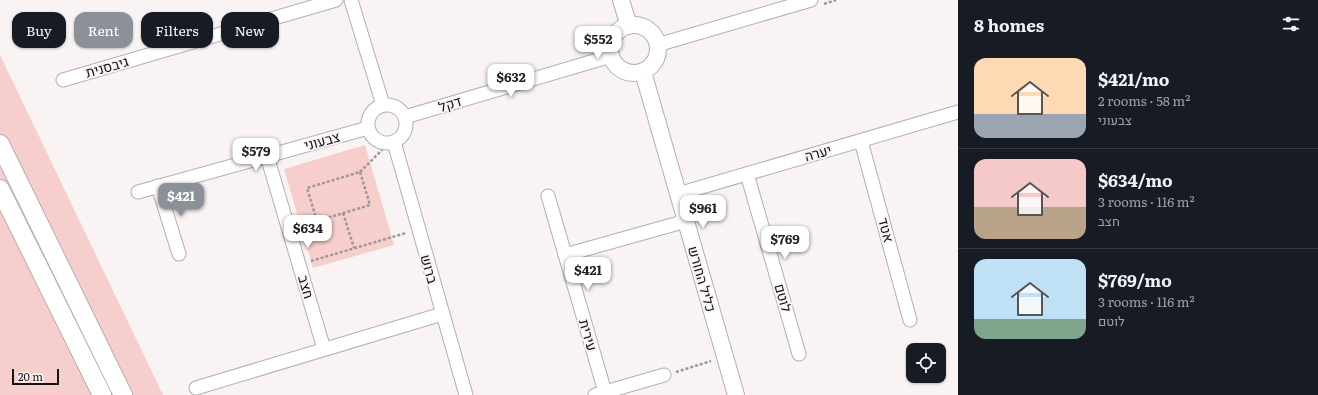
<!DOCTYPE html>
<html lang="en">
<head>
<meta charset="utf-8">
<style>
  :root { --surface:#171b24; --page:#242831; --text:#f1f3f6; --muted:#9ea1a6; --line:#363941; --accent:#8c9099 }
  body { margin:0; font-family:Literata,Heebo,serif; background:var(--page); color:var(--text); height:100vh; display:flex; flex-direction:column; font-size:15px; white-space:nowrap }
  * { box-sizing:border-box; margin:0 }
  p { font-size:13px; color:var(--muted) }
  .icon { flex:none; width:22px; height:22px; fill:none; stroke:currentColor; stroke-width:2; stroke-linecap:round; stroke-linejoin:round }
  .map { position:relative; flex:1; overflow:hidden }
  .sheet { display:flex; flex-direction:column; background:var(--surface); width:360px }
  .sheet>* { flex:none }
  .banner { position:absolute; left:12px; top:12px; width:380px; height:36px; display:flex; gap:8px }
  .fabs { position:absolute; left:906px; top:343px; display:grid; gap:8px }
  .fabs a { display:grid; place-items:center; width:40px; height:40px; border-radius:8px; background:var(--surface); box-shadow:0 1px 3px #0004; font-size:20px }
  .scale { position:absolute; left:12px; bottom:10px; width:47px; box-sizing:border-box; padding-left:4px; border:2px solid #141212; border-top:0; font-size:11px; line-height:14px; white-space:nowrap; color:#141212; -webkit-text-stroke:3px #f9f3f3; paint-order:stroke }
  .price { position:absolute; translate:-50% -34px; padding:0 9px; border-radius:8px; background:#fff; color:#222; font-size:13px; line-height:26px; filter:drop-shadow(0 1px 2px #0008) }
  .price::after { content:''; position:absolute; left:50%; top:24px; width:12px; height:9px; margin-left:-6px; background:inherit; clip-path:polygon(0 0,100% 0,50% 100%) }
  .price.current { background:var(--accent); color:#fff }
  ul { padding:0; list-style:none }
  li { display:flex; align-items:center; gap:12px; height:100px; padding:0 16px }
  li+li { border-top:1px solid var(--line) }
  li span { display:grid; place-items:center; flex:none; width:112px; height:80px; border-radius:12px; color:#555 }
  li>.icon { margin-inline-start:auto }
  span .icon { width:48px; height:48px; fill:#fffc; stroke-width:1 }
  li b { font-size:17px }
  h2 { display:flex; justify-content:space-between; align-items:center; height:48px; padding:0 16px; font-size:17px }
  .pill { padding:0 14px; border-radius:12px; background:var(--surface); box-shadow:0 1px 3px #0004; font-size:14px; line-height:36px }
  .pill.current { background:var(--accent); color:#fff }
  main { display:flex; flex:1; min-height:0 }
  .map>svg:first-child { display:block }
</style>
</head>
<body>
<main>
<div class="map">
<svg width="958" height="395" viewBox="0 0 958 395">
  <rect width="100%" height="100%" fill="#f9f3f3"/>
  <g fill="#f6cfcd">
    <polygon points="0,55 163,395 0,395"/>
    <polygon points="365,145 394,245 313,268 284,169"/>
  </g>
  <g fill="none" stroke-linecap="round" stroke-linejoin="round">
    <defs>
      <g id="minor">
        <polyline points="351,0 383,105"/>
        <polyline points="657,45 811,0"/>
        <polyline points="63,80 336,0"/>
        <circle cx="387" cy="124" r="19"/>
        <polyline points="405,117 611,56"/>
        <polyline points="861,141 910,320"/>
        <polyline points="394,142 466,395"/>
        <polyline points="267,156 324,349"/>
        <polyline points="747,174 799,354"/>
        <polyline points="158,186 179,254"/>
        <polyline points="138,192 368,128"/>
        <polyline points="678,194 958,112"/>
        <polyline points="548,196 605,392"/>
        <polyline points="565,255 686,221"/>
        <polyline points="196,388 442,314"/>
        <polyline points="595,395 664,375"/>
      </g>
      <g id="tertiary">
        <polyline points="621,0 629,26"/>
        <circle cx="634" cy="49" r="24"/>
        <polyline points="643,72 736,395"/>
      </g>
      <g id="secondary">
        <polyline points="0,144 123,395"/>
        <polyline points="0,189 102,395"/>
      </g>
    </defs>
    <use href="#minor" stroke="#b4afaf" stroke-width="15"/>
    <use href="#tertiary" stroke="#b4afaf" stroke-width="18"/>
    <use href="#secondary" stroke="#b4afaf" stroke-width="20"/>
    <g stroke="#9c9898" stroke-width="2.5" stroke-dasharray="3 2" stroke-linecap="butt">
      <polyline points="824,4 836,0"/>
      <polygon points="360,172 370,205 317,221 307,188"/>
      <polyline points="360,172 382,150"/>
      <polyline points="343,213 354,248"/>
      <polyline points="311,261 406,233"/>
      <polyline points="676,372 711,361"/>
    </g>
    <use href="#minor" stroke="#fff" stroke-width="13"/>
    <use href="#tertiary" stroke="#fff" stroke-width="16"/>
    <use href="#secondary" stroke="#fff" stroke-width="18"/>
  </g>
  <g text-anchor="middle" stroke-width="4" stroke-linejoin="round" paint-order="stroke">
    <g font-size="14" fill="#141212" stroke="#f9f3f3">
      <text transform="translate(107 67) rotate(-16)" y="5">גיבסנית</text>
      <text transform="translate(450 104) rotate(-17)" y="5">דקל</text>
      <text transform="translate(322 141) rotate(-15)" y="5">צבעוני</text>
      <text transform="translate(818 153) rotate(-16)" y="5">יערה</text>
      <text transform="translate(886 230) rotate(75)" y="5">אטד</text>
      <text transform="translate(429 269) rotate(74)" y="5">ברוש</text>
      <text transform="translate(702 279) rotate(74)" y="5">כליל החורש</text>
      <text transform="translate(306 287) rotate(74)" y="5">חצב</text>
      <text transform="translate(783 298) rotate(74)" y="5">לוטם</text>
      <text transform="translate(588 335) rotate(74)" y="5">עירית</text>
    </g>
  </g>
</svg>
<div class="fabs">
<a><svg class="icon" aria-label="locate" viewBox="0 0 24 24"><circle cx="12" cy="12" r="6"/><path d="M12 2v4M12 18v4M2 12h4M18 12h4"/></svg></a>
</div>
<div class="scale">20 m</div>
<b class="price" style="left:598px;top:60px">$552</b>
<b class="price" style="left:511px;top:98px">$632</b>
<b class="price" style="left:256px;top:172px">$579</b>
<b class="price current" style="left:181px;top:217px">$421</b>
<b class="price" style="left:703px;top:229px">$961</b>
<b class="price" style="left:308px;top:249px">$634</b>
<b class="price" style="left:785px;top:260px">$769</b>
<b class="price" style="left:588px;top:291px">$421</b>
<div class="banner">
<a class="pill">Buy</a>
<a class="pill current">Rent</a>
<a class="pill">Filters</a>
<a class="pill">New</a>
</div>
</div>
<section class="sheet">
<h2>8 homes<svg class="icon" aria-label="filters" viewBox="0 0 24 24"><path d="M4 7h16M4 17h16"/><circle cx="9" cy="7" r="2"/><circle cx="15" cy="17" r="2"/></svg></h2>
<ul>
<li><span style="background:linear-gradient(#ffd9b3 70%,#9aa5b1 0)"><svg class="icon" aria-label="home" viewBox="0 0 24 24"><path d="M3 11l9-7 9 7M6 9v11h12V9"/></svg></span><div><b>$421/mo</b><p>2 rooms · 58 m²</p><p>צבעוני</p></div></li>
<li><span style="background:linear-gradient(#f6c9c9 60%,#b9a48a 0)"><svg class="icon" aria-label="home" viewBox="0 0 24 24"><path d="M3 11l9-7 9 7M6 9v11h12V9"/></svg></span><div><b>$634/mo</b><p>3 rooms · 116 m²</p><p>חצב</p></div></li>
<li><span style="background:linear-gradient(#bfe0f5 75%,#7fa58c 0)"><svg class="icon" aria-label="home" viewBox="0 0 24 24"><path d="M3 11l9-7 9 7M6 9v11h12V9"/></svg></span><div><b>$769/mo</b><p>3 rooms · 116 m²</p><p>לוטם</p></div></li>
</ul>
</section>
</main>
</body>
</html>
